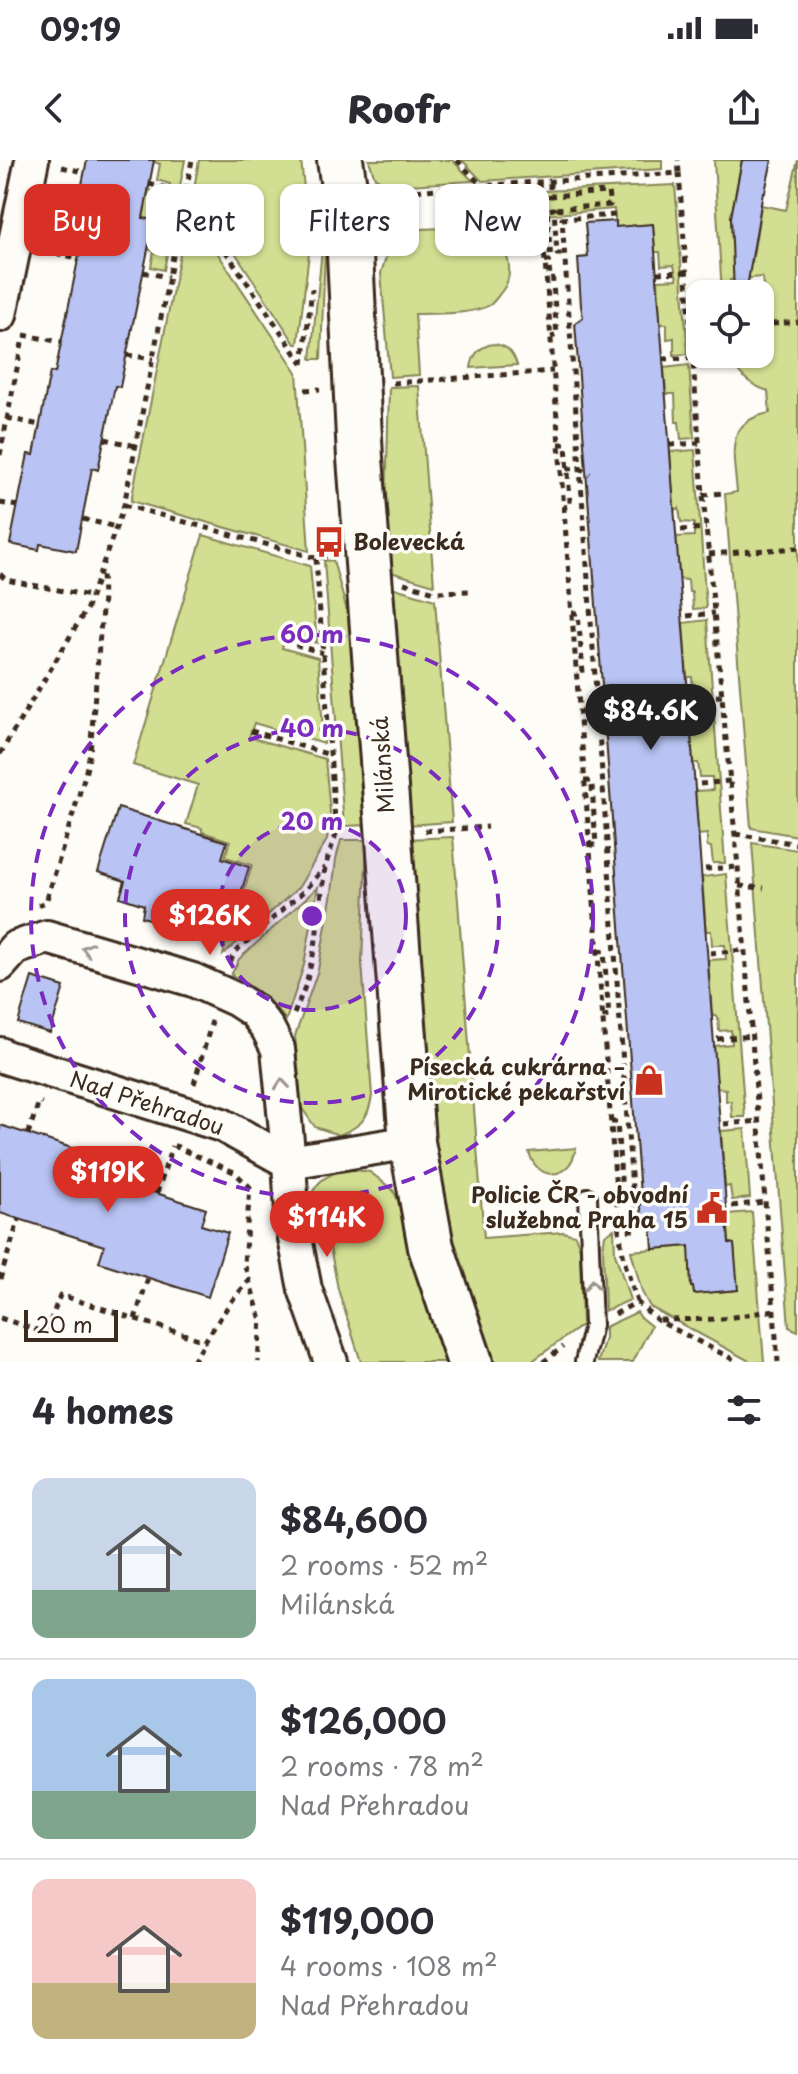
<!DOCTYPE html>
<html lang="en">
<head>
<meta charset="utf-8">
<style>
  :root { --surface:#fff; --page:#f7f7f7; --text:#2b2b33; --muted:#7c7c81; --line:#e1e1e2; --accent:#d93025 }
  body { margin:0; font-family:"Playpen Sans",sans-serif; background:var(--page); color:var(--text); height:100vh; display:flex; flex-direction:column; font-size:30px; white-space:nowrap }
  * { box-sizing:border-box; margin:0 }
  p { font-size:26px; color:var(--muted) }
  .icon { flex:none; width:44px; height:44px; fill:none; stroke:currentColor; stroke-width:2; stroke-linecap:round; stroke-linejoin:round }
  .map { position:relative; height:1202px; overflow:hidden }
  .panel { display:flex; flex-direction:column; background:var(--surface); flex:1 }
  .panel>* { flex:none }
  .banner { position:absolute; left:24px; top:24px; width:750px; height:72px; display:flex; gap:16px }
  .tools { position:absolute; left:686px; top:120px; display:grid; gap:16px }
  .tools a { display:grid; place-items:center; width:88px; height:88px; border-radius:16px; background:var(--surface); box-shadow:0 2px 6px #0004; font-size:40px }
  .scale { position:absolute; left:24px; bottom:20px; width:94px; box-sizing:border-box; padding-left:8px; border:4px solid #3b2a1e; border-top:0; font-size:22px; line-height:28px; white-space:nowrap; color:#3b2a1e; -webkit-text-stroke:6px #fdfcf7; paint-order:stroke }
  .price { position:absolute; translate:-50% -68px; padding:0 18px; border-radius:28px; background:var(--accent); color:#fff; font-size:26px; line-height:52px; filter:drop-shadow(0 2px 4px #0008) }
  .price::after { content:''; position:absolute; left:50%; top:48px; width:24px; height:18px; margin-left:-12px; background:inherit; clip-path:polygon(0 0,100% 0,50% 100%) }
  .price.active { background:#222; color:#fff }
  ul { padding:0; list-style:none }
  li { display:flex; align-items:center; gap:24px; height:200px; padding:0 32px }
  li+li { border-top:2px solid var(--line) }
  li span { display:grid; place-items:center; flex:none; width:224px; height:160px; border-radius:16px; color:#555 }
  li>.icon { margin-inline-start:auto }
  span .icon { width:96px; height:96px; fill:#fffc; stroke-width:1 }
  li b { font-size:34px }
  h2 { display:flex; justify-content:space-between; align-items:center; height:96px; padding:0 32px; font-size:34px }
  .chip { padding:0 28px; border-radius:16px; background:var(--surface); box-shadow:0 2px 6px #0004; font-size:28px; line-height:72px }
  .chip.active { background:var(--accent); color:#fff }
  .status { display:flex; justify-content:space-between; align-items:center; height:56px; padding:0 40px; background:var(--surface); direction:ltr }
  .status svg { height:22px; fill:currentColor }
  header { display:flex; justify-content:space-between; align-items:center; height:104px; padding:0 32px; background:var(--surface); font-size:36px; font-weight:800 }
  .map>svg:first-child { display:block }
</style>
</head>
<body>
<div class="status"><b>09:19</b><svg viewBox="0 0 49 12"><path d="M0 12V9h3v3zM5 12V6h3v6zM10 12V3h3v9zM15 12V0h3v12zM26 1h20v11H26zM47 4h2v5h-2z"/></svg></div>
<header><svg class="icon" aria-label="back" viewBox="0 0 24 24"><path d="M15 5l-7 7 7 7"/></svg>Roofr<svg class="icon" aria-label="share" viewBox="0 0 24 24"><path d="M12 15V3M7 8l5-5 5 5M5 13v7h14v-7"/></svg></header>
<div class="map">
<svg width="798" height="1202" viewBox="0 0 798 1202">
  <rect width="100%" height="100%" fill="#fdfcf7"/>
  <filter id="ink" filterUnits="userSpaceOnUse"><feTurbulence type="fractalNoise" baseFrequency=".0125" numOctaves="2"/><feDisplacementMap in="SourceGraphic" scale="16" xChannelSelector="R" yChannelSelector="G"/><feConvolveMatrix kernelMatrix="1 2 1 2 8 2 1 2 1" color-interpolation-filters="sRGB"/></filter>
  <g filter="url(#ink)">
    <g fill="#d2de91" stroke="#868458" stroke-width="2">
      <polygon points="154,0 185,0 164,110 151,107 154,91 148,89 154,60 143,58 148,30 167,34 170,24 157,20 160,4 154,2"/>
      <polygon points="199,0 301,0 310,85 298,184 295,184 290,176 196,33 195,23"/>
      <polygon points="369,0 452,0 473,21 392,26 375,18"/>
      <polygon points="462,0 662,0 662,9 482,21"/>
      <path d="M 714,0 L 742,0 L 731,57 L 734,104 L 752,103 L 761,45 L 786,50 L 798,0 L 798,676 L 751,668 L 725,334 L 737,332 C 734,296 723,261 770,253 L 768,231 C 749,225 736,214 730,194 L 760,194 L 760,142 L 765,141 L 762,117 L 730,120 L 730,134 L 722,134 Z"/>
      <polygon points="675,25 688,194 674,195 674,178 667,179 667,164 660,164 658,120 677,119 674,105 661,106 660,92 655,92 653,64 616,67 614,49 545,55 543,31"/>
      <path d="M 469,67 C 475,69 481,69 487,72 C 508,83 516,113 502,131 C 498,136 494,142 490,145 C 472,155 436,153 415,154 L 419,215 L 390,217 L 381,113 L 390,85 L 421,69 Z"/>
      <polygon points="193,68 202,70 297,212 309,391 131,341 183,79"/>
      <polygon points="322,89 325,89 321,199 311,199"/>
      <path d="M 493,184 C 507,185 513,192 517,205 L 471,208 C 473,194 479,187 493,184 Z"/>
      <polygon points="689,205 694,278 681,279 679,262 676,262 675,234 666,234 664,208"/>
      <polygon points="419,226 434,425 387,411 385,384 389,227"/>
      <polygon points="695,290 706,448 693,449 692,432 689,432 688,420 679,419 676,377 694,376 694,363 681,362 679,348 674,350 670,292"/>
      <polygon points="203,375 310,406 317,483 286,475 282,488 318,498 324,584 254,563 249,577 325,599 330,652 327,680 299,727 223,795 228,773 231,774 252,705 225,697 230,681 202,672 202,668 186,664 198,625 133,605"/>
      <polygon points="333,400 353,473 368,665 344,666 324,401"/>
      <polygon points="388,426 435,440 452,662 406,665"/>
      <polygon points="707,460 725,703 713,703 711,687 707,686 707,674 698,675 695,631 713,630 712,617 700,617 698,603 693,603 689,545 706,545 706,531 693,531 692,517 687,517 683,463"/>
      <polygon points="453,677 484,1078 563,1072 575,1075 580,1088 582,1165 531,1202 490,1202 463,1130 446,1058 431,978 407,679"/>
      <path d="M 341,680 L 367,680 L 362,803 L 372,936 C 368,960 361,966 339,975 L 315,967 L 301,947 L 295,876 L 318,810 L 332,732 L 336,699 Z"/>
      <polygon points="752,683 798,690 798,1171 789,1167"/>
      <polygon points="726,714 745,957 732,957 731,941 726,941 726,929 717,928 714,886 732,884 731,870 719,871 718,857 712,855 708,800 726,799 725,785 712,785 711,771 706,771 702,717"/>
      <path d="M 318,727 L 304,805 L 286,860 C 271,840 252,826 231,815 L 239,799 Z"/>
      <polygon points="745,969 750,1038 732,1040 730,1026 725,1027 721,971"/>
      <path d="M 576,988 C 571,1020 537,1023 529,992 Z"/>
      <path d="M 345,1009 L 370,1012 L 393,1030 L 404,1052 L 425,1137 L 446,1202 L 361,1202 L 338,1129 L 329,1082 L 328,1046 L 305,1048 C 315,1024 320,1017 345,1009 Z"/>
      <polygon points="752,1052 764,1202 751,1202 650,1147 642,1132 631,1091 690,1086 694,1134 737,1130 734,1084 729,1083 727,1054"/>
      <polygon points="614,1069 615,1093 630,1140 605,1151 603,1088 605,1075"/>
      <polygon points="637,1152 641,1158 651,1166 633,1202 598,1202 605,1178 605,1167"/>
    </g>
    <g fill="#b9c4f5" stroke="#3b2a1e" stroke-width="2">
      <polygon points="87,0 154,0 143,58 154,60 120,227 115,226 98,310 92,308 76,391 40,384 39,390 10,384 28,294 34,295 50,212 55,213 89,46 78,44"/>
      <polygon points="742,0 772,0 765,32 763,32 746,134 734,134 731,57"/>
      <polygon points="616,61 616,67 653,64 726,1046 729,1083 734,1084 738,1130 694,1134 693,1127 691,1127 689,1086 653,1089 651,1061 642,1061 575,163 583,157 581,146 578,98 588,97 585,63"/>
      <polygon points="118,648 227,682 222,698 249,707 229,771 177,755 172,765 142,757 144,745 120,737 125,721 98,712"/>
      <polygon points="32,817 64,827 50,873 18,863"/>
      <polygon points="0,965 78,990 72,1006 206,1049 201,1065 228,1073 208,1137 99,1102 104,1086 0,1053"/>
    </g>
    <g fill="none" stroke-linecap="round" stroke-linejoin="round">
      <defs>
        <polyline id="lane" points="584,1202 593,1165 588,1037"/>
        <g id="street">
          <polyline points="0,155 32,0"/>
          <polyline points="0,805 15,788 47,777 193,820 237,840 254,851 268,869 278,889 289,1002 293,1068 305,1129 331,1202"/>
          <polyline points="0,894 5,897 222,965 289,1002"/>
          <polyline points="289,1002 412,982"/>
        </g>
        <polyline id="secondary" points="340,0 348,54 360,298 412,982 431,1087 470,1202"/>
      </defs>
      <use href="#lane" stroke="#3b2a1e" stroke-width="22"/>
      <use href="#street" stroke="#3b2a1e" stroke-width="38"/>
      <use href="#secondary" stroke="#3b2a1e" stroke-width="50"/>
      <g stroke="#3b2a1e" stroke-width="5" stroke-dasharray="6 6" stroke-linecap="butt">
        <polyline points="457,0 480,24"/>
        <polyline points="62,7 84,12"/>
        <polyline points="679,13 703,335 738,707 778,1202"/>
        <polyline points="539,23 619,1070"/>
        <polyline points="550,23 550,36 608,32 610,45 554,49"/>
        <polyline points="149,24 185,32 303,204"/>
        <path d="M 381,29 L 390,33 C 487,24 583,20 679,13 L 678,0"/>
        <polyline points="615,55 562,59 635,1070 619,1070 624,1100 637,1142"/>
        <polyline points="44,91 78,98"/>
        <polyline points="545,101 551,101 547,50 554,49 557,94 565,94"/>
        <polyline points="143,112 168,117"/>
        <polyline points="546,112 552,111 557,175 551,177"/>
        <polyline points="657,113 687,112"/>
        <polyline points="760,165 798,162"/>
        <polyline points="24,175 62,182"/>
        <polyline points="127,195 153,199"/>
        <polyline points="663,199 693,198"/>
        <polyline points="303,204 312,129"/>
        <polyline points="393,223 553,211"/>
        <polyline points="305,230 320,229"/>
        <polyline points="7,258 40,265"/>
        <polyline points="105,279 136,286"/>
        <polyline points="559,284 566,284 570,341 570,346 564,347"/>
        <polyline points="670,285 699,283"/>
        <polyline points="0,295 23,178"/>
        <polyline points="567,309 580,308 590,314"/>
        <polyline points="703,335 724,333"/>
        <polyline points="0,343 18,346"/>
        <polyline points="124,345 316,398 332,396"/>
        <polyline points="83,359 116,367"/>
        <polyline points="681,370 706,368"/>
        <polyline points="709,394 798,388"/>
        <polyline points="0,414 6,420 90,436"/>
        <polyline points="404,423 435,432 470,431"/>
        <polyline points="572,453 578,453 583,513 577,513"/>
        <polyline points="687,456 714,453"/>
        <polyline points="284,481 323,493"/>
        <polyline points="692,537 722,536"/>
        <polyline points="251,571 330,595"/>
        <polyline points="0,594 87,448 124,345 192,0"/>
        <polyline points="584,621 591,621 592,626 596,685 590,685"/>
        <polyline points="700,624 730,621"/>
        <polyline points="425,671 487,667"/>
        <polyline points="735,674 798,684"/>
        <polyline points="705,709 738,707"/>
        <polyline points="739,726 764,728"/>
        <polyline points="38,745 46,742 85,615 90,593 103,438 102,412"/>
        <polyline points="598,790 604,791 609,856 602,857"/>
        <polyline points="710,793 744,790"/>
        <polyline points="230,802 236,791 306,729 325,707"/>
        <polyline points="294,854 306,824 315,787 325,707 336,674 316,398"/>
        <polyline points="717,879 752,876"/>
        <polyline points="194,924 212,861"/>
        <polyline points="611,962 617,962 621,1018 621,1025 615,1026"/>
        <polyline points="724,964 759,961"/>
        <polyline points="28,974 39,942 42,943"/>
        <polyline points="177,984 176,987 234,1012 250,1027 244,1103 261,1160 258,1202"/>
        <polyline points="157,1033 172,986"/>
        <polyline points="732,1046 765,1042"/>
        <polyline points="0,1119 19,1059"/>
        <polyline points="615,1154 637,1142 657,1160 738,1202"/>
        <polyline points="0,1158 46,1173 60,1135 205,1181 230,1143 248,1122"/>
        <polyline points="135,1159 148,1118"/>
        <polyline points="660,1160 722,1159 775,1150"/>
        <polyline points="193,1202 205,1181"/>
        <polyline points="543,1202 563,1187"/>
      </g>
      <use href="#lane" stroke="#fdfcf7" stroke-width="16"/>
      <use href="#street" stroke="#fdfcf7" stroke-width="32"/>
      <use href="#secondary" stroke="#fdfcf7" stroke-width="44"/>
    </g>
    <defs><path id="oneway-chevron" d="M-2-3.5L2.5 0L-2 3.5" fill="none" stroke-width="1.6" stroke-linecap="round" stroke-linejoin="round" transform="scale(2)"/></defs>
    <g stroke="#9c938a">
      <use href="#oneway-chevron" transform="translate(87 789) rotate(-164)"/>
      <use href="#oneway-chevron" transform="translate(282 924) rotate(-96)"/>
      <use href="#oneway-chevron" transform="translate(592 1125) rotate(-93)"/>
    </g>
  </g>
  <circle cx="312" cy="756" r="94" fill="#7b2cbf" fill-opacity=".12"/>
  <g fill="none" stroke="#7b2cbf" stroke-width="4" stroke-dasharray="14 10">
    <circle cx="312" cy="756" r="94"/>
    <circle cx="312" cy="756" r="187"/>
    <circle cx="312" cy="756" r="281"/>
  </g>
  <defs>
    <symbol id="bus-bare" viewBox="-9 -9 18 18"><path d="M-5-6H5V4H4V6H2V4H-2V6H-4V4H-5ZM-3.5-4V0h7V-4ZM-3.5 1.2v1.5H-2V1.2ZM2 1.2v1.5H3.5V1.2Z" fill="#c8321e" stroke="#fdfcf7" stroke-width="2.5" paint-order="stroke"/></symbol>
    <symbol id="shop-bare" viewBox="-9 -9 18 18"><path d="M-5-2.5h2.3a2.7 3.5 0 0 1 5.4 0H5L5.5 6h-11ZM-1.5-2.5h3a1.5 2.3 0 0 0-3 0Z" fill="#c8321e" stroke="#fdfcf7" stroke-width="2.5" paint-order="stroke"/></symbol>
    <symbol id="civic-bare" viewBox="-9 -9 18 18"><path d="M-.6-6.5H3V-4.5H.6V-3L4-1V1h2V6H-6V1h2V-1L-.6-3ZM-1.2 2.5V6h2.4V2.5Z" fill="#c8321e" stroke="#fdfcf7" stroke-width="2.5" paint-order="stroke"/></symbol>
  </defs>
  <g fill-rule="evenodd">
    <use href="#bus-bare" x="307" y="360" width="44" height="44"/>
    <use href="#shop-bare" x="627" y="898" width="44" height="44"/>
    <use href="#civic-bare" x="690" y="1026" width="44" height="44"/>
  </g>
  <g text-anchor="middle" stroke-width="7" stroke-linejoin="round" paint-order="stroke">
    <g font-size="22" font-weight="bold" fill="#3b2a1e" stroke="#fdfcf7" text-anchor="end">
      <text x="353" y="390" text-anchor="start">Bolevecká</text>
      <text x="625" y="915">Písecká cukrárna –<tspan x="625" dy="25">Mirotické pekařství</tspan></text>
      <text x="688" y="1043">Policie ČR - obvodní<tspan x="688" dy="25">služebna Praha 15</tspan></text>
    </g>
    <g font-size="22" fill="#3b2a1e" stroke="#fdfcf7">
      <text transform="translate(383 605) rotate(-94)" y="8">Milánská</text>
      <text transform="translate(147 943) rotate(18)" y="8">Nad Přehradou</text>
    </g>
  </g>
  <circle cx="312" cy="756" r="12" fill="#7b2cbf" stroke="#fdfcf7" stroke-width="4"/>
  <g font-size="24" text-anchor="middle" font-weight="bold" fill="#7b2cbf" stroke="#fdfcf7" stroke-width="7" stroke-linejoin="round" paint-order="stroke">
    <text x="312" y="483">60 m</text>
    <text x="312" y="577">40 m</text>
    <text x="312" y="670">20 m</text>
  </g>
</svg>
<div class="tools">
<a><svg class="icon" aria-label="locate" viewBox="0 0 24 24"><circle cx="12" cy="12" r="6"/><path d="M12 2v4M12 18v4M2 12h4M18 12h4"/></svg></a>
</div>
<div class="scale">20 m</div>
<b class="price active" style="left:651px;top:592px">$84.6K</b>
<b class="price" style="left:210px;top:797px">$126K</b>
<b class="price" style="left:108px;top:1054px">$119K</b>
<b class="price" style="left:327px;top:1099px">$114K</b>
<div class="banner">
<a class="chip active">Buy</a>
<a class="chip">Rent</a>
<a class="chip">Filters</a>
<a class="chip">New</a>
</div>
</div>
<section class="panel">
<h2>4 homes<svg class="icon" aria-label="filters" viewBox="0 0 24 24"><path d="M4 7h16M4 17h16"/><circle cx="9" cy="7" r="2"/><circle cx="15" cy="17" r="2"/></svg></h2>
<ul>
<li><span style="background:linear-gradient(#c9d6e8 70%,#7fa58c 0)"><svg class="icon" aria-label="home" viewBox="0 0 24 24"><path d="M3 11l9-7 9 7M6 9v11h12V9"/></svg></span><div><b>$84,600</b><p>2 rooms · 52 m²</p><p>Milánská</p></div></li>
<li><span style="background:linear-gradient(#a9c7e8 70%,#7fa58c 0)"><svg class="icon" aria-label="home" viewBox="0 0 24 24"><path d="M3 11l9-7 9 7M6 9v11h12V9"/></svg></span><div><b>$126,000</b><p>2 rooms · 78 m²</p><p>Nad Přehradou</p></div></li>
<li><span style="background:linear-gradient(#f6c9c9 65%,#c2b280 0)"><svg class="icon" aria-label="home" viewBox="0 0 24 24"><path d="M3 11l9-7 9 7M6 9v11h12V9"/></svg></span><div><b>$119,000</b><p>4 rooms · 108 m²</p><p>Nad Přehradou</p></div></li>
</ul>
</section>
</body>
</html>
